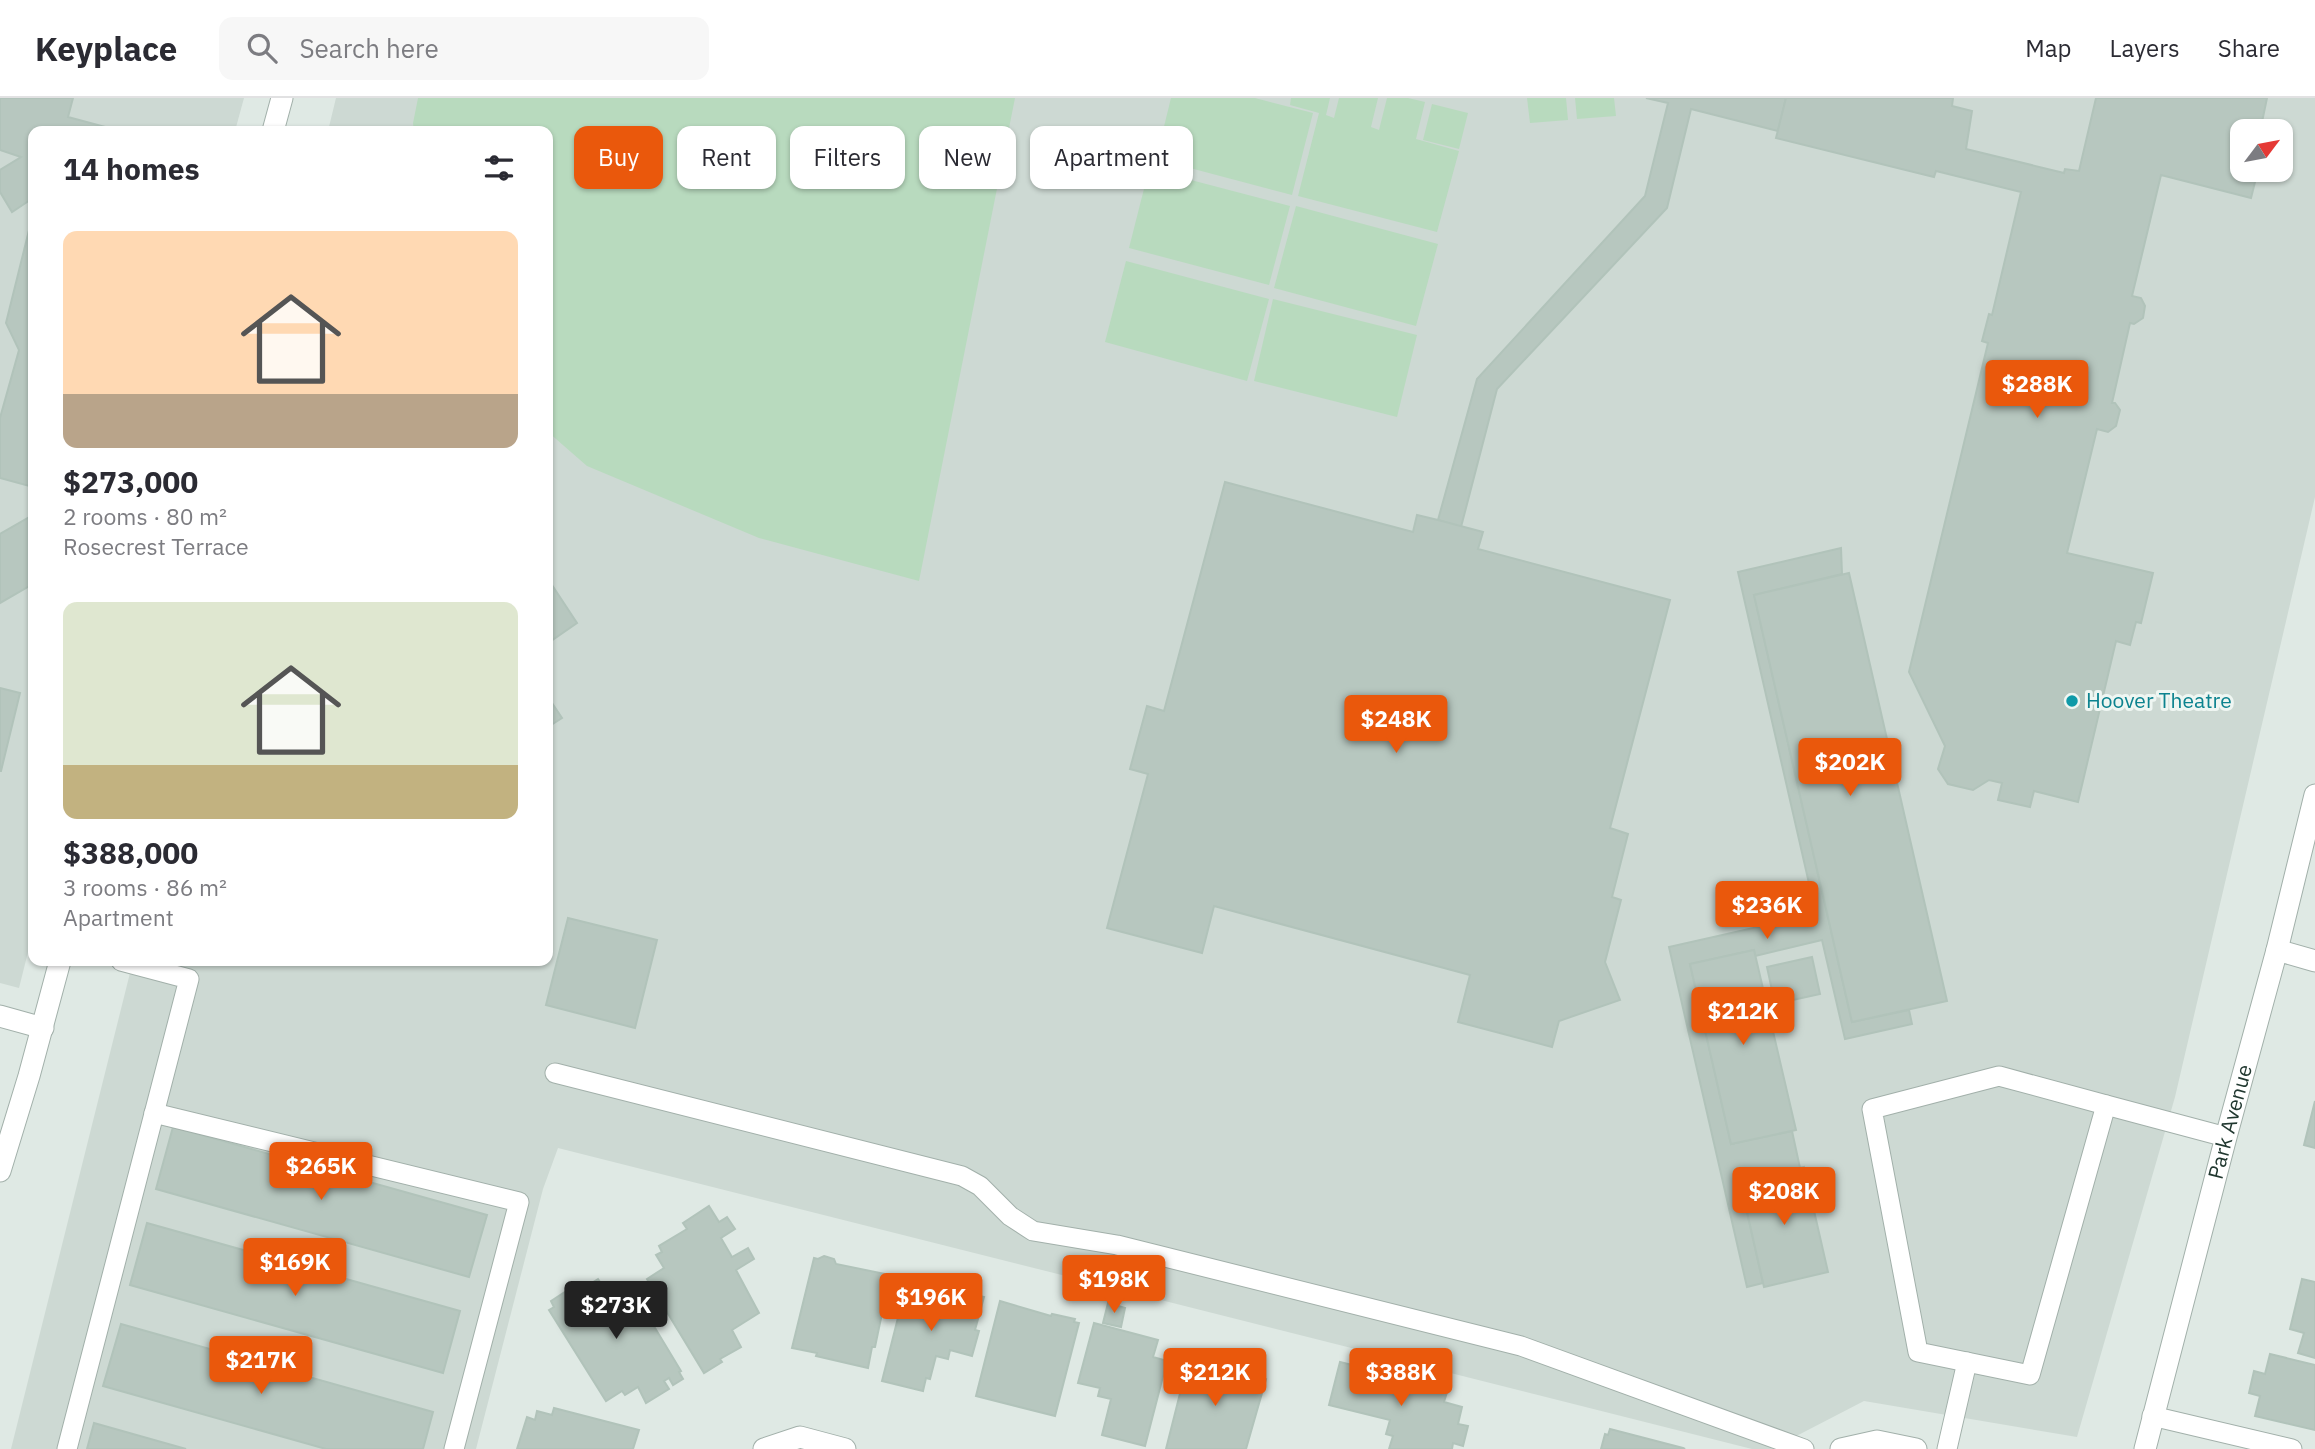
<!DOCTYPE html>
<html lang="en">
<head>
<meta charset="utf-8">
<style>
  :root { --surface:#fff; --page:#f7f7f7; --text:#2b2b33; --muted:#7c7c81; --line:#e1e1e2; --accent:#ea580c }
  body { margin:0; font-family:"IBM Plex Sans",sans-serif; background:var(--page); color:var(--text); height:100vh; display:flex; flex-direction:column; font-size:26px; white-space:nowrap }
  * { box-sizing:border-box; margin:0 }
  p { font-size:23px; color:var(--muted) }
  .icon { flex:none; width:38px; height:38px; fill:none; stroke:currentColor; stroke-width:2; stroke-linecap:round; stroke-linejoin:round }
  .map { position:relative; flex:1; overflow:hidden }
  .panel { position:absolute; left:28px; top:28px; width:525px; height:840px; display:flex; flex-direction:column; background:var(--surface); border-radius:14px; box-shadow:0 2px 5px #0004 }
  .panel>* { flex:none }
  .hud { position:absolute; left:574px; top:28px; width:665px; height:63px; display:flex; gap:14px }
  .needle { width:46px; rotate:58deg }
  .tools { position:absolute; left:2230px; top:21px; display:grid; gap:14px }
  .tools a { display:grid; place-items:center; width:63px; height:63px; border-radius:14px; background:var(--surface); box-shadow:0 2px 5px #0004; font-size:35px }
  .price { position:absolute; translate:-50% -60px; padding:0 16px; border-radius:7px; background:var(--accent); color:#fff; font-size:23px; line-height:46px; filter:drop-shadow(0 2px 4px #0008) }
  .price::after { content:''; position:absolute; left:50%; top:42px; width:21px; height:16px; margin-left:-10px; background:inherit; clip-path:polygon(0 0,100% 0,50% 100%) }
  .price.on { background:#222; color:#fff }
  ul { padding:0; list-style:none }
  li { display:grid; align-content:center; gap:14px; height:371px; padding:0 35px }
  li span { display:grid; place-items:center; height:217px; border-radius:14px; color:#555 }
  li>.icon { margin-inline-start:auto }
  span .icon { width:126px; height:126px; fill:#fffc; stroke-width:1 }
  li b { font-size:30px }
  h2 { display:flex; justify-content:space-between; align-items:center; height:84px; padding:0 35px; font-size:30px }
  .tag { padding:0 24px; border-radius:14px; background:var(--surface); box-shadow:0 2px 5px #0004; font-size:24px; line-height:63px }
  .tag.on { background:var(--accent); color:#fff }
  header { display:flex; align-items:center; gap:42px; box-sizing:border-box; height:98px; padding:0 35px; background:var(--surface); border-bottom:2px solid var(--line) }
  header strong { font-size:33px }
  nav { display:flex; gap:38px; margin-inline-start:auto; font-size:24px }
  .search { width:490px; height:63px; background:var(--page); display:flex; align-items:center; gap:18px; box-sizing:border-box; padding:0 24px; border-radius:14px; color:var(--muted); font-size:26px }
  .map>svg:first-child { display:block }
</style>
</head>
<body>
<header>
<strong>Keyplace</strong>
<div class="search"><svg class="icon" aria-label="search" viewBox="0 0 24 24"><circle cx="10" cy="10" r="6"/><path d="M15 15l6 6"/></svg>Search here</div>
<nav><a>Map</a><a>Layers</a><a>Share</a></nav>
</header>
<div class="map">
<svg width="2315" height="1351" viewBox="0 0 2315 1351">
  <rect width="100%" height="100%" fill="#dfe9e4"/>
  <g fill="#cdd9d3" fill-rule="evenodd">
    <polygon points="0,0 244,0 235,33 33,33 33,834 19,890 0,885"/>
    <path d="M 336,0 L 2315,0 L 2315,399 L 2175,999 L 2077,1339 L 1864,1303 L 1771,1351 L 1752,1351 L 558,1050 L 543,1091 L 476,1351 L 11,1351 L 133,863 L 548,863 L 548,33 L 328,33 ZM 2242,33 L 2280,33 L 2280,72 L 2242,72 Z"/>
  </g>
  <g fill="#b8dabe">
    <polygon points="418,0 1015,0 919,483 759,440 587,368 548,334 548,33 414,33 413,25"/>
    <polygon points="1171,0 1255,0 1313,15 1292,97 1156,61"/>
    <polygon points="1291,0 1330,0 1326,17 1334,20 1339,0 1378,0 1371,29 1379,32 1387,0 1408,0 1425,4 1416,41 1459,53 1437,134 1298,98 1319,15 1290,7"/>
    <polygon points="1527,0 1566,0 1568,22 1530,25"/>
    <polygon points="1575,0 1614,0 1616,18 1577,21"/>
    <polygon points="1432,6 1468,15 1459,51 1423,42"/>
    <polygon points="1149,71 1290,108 1269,187 1129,150"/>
    <polygon points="1296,108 1438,146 1416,228 1274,190"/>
    <polygon points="1126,163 1269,201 1247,283 1105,244"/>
    <polygon points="1273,201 1417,237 1397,319 1254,283"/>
  </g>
  <g fill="#b7c7bf" stroke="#b1c3ba" stroke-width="2">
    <polygon points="0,0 73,0 68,19 120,33 33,33 33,100 12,114 0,94 0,72 21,59 0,52"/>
    <polygon points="1646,0 1786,0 1778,33 1691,11 1667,110 1497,291 1461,429 1438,422 1477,281 1645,98 1668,5"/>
    <polygon points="1786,0 1953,0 1952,8 1972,13 1966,51 2064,75 2065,71 2079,73 2096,0 2267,0 2262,24 2266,25 2264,33 2242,33 2242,72 2258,72 2251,100 2161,77 2132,198 2141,200 2145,208 2143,220 2134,226 2130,225 2112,305 2115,305 2120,312 2116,328 2108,334 2097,331 2067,455 2153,475 2141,525 2136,524 2130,547 2116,543 2078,704 2034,693 2030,709 1998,702 2002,685 1989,682 1973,692 1948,686 1938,671 1945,648 1909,574 1988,245 1982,243 1989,216 1992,217 2021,94 1936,73 1934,79 1776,40"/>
    <polygon points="33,116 33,389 0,380 0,320 19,252 6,225"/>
    <polygon points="1225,384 1413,434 1417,417 1438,422 1483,434 1478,451 1670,502 1610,730 1628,736 1612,799 1621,802 1605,864 1620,902 1559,923 1552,949 1458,924 1470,877 1214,808 1202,855 1107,830 1148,676 1130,671 1147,608 1164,613"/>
    <polygon points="33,417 33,486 0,505 0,436"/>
    <polygon points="1841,450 1842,476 1754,497 1852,924 1909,912 1912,926 1845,941 1822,842 1755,858 1754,852 1690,866 1731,1046 1792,1033 1800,1070 1740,1083 1763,1185 1747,1189 1669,849 1816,816 1738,474"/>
    <polygon points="1849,475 1947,903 1852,924 1754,497"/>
    <polygon points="548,481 577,525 548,545"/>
    <polygon points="0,590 20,595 1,673 0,673"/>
    <polygon points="548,599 562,620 548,629"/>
    <polygon points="568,820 657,842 635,930 546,907"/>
    <polygon points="1754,852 1796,1032 1731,1046 1690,866"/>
    <polygon points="1812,859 1820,896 1775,906 1767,869"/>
    <polygon points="2315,1003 2315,1050 2304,1047"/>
    <polygon points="173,1029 487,1117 469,1179 156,1091"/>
    <polygon points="1804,1069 1828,1174 1764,1189 1740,1083"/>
    <polygon points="709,1108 719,1124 727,1119 735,1131 721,1140 732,1159 748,1150 754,1161 736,1172 759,1215 732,1232 741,1249 720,1261 722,1264 704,1275 647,1181 664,1170 656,1157 662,1154 659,1148 687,1131 683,1125"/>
    <polygon points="147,1125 460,1213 443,1275 130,1187"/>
    <polygon points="824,1158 834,1161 836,1166 890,1177 875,1249 872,1249 868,1270 816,1258 817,1255 792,1250 814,1160 818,1161"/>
    <polygon points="598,1181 610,1199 629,1187 681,1273 679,1274 683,1281 673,1287 669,1280 664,1283 669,1291 646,1305 638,1289 625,1297 622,1293 606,1303 549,1212 554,1209 551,1203 568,1192 571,1198"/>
    <polygon points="2302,1181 2315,1184 2315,1260 2298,1255 2304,1235 2290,1231"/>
    <polygon points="920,1184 984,1199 975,1232 979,1233 972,1258 950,1252 948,1261 936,1258 930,1281 926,1280 923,1293 882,1283 903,1200 915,1203"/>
    <polygon points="1000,1203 1051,1218 1052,1216 1075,1221 1074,1224 1079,1225 1055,1318 976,1298"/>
    <polygon points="1108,1205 1125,1210 1121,1229 1103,1225"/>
    <polygon points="1094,1225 1158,1242 1153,1259 1167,1263 1145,1348 1102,1337 1111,1301 1098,1298 1100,1290 1078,1285"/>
    <polygon points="121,1226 433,1314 423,1351 326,1351 103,1288"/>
    <polygon points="2270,1256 2315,1267 2315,1332 2255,1318 2260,1298 2249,1295 2254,1273 2265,1276"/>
    <polygon points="1189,1260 1241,1272 1266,1281 1246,1351 1166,1351"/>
    <polygon points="1340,1264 1448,1291 1444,1304 1462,1309 1458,1326 1468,1328 1463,1348 1453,1345 1452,1351 1389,1351 1393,1338 1386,1336 1390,1322 1329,1307"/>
    <polygon points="554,1310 639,1332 633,1351 517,1351 527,1319 535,1322 537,1313 552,1317"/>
    <polygon points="94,1325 186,1351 87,1351"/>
    <polygon points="1610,1331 1683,1350 1685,1351 1601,1351 1605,1336 1608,1337"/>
  </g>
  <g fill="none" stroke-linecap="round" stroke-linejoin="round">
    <defs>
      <g id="service">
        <polyline points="555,975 962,1078 980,1088 1010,1118 1033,1133 1117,1147 1521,1248 1804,1351"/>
        <polygon points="1999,978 2106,1007 2030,1277 1918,1254 1872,1011"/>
        <polyline points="2106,1007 2226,1039"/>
        <polyline points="154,1015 519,1104 454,1351"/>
        <polyline points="2152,1318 2292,1351"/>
        <polyline points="67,1351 189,881 121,863"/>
        <polyline points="1947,1351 1967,1264"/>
      </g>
      <g id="minor">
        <polyline points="2277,852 2315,863"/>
        <polyline points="0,918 43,930"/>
        <polyline points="764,1351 800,1339 845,1351"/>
        <polyline points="1841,1351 1877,1343 1916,1351"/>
      </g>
      <g id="tertiary">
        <polyline points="273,33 282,0"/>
        <polyline points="0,1073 29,978 60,863"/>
        <path id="s1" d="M 2145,1351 L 2226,1039 L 2277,852 L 2315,697"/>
      </g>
    </defs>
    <use href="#service" stroke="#a2b0aa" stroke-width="21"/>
    <use href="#minor" stroke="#a2b0aa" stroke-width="23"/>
    <use href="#tertiary" stroke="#a2b0aa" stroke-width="23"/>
    <use href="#service" stroke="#fff" stroke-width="19"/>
    <use href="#minor" stroke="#fff" stroke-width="21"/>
    <use href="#tertiary" stroke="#fff" stroke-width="21"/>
  </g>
  <circle fill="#0f9aa8" stroke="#eff6f2" stroke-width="2.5" cx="2072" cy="603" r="7"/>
  <g text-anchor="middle" stroke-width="6" stroke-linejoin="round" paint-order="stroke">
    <g font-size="21" fill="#0d838f" stroke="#eff6f2" text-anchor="start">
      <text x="2086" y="610">Hoover Theatre</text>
    </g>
    <g font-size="21" fill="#213830" stroke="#eff6f2">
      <text dy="7" stroke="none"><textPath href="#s1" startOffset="338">Park Avenue</textPath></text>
    </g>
  </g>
</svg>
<div class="tools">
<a><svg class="needle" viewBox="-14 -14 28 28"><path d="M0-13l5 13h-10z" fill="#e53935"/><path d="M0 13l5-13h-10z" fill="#7c7c81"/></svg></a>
</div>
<b class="price" style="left:2037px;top:322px">$288K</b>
<b class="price" style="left:1396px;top:657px">$248K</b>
<b class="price" style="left:1850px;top:700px">$202K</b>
<b class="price" style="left:1767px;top:843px">$236K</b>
<b class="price" style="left:1743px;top:949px">$212K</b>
<b class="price" style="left:321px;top:1104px">$265K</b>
<b class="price" style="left:1784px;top:1129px">$208K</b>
<b class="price" style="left:295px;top:1200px">$169K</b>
<b class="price" style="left:1114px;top:1217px">$198K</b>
<b class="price" style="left:931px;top:1235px">$196K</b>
<b class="price on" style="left:616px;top:1243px">$273K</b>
<b class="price" style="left:261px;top:1298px">$217K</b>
<b class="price" style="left:1215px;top:1310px">$212K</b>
<b class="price" style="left:1401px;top:1310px">$388K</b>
<div class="hud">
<a class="tag on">Buy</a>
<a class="tag">Rent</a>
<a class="tag">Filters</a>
<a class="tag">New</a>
<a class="tag">Apartment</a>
</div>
<section class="panel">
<h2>14 homes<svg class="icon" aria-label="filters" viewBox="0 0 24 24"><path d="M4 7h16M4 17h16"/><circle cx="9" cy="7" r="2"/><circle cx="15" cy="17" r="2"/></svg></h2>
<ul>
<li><span style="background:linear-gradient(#ffd9b3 75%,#b9a48a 0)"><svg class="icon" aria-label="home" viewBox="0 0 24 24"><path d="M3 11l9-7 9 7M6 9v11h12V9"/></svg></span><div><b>$273,000</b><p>2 rooms · 80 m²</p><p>Rosecrest Terrace</p></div></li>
<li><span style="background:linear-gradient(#dfe7d0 75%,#c2b280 0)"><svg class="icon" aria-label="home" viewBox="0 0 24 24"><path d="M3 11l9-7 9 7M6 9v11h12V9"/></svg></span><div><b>$388,000</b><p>3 rooms · 86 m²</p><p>Apartment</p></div></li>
</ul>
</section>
</div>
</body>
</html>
